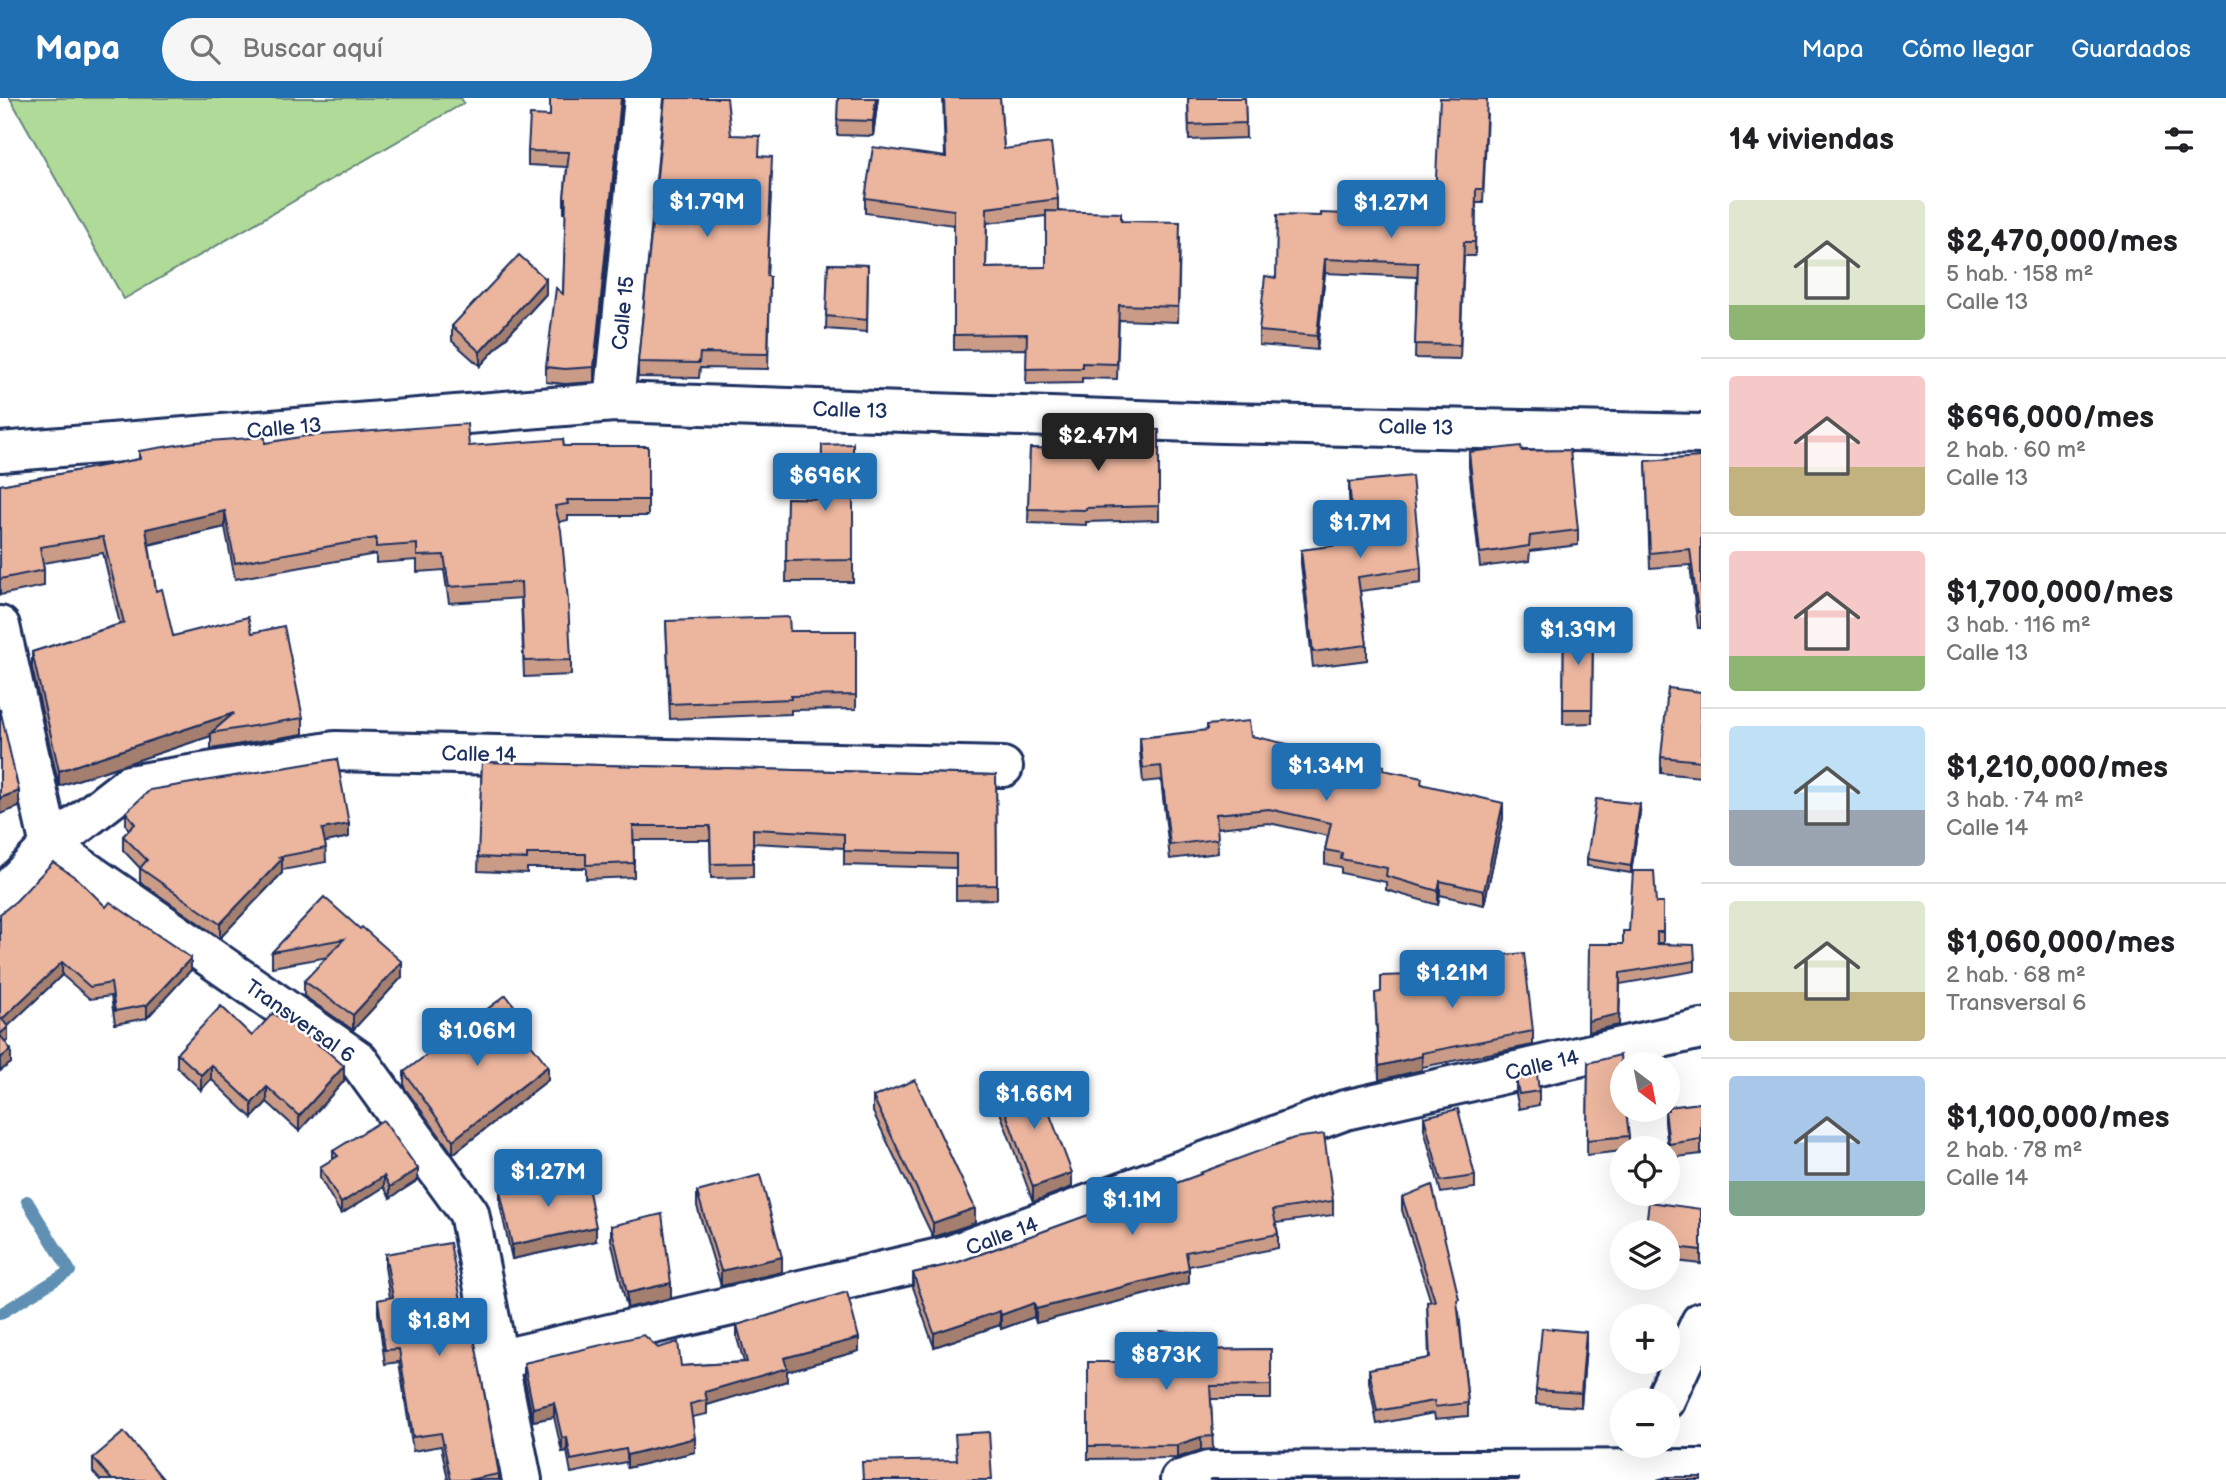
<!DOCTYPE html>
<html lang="es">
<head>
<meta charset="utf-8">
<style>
  :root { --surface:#fff; --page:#f6f6f6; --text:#202124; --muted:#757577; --line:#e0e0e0; --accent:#1f6fb2 }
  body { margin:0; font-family:"Balsamiq Sans",sans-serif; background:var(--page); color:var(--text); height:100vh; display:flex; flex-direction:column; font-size:26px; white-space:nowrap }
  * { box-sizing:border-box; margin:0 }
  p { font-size:23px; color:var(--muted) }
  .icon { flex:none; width:38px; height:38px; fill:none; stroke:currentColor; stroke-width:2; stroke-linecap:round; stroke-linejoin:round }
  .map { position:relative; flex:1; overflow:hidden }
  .side { display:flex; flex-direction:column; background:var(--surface); width:525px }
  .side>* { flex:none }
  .needle { width:46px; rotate:148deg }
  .controls { position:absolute; left:1610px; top:954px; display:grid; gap:14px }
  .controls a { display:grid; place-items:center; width:70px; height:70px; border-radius:50%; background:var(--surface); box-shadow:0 7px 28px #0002; font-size:35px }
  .price { position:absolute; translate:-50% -60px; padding:0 16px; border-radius:7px; background:var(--accent); color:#fff; font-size:23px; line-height:46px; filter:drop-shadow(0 2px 4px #0008) }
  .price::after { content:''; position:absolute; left:50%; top:42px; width:21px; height:16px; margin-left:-10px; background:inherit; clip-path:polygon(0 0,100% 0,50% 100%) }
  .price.on { background:#222; color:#fff }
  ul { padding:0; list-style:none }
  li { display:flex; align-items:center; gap:21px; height:175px; padding:0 28px }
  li+li { border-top:2px solid var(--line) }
  li span { display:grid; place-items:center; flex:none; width:196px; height:140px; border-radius:7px; color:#555 }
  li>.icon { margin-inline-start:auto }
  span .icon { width:84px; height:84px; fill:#fffc; stroke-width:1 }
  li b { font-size:30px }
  h2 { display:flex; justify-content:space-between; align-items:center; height:84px; padding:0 28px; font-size:30px }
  header { display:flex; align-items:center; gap:42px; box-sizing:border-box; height:98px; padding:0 35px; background:var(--accent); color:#fff }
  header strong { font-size:33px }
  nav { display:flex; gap:38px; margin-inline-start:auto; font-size:24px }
  .search { width:490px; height:63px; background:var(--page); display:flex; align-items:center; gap:18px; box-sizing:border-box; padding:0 24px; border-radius:38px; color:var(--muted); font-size:26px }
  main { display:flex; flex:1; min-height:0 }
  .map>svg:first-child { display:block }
</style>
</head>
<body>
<header>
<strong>Mapa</strong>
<div class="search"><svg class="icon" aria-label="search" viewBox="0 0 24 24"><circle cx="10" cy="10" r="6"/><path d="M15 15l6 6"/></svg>Buscar aquí</div>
<nav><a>Mapa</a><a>Cómo llegar</a><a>Guardados</a></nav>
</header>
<main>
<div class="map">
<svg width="1701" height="1382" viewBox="0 0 1701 1382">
  <rect width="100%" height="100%" fill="#fff"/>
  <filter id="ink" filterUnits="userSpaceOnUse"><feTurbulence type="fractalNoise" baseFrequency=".0143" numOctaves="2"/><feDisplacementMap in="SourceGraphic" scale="14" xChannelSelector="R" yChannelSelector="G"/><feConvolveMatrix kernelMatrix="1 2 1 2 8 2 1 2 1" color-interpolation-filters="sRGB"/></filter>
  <g filter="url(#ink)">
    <polygon fill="#afda98" stroke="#65847b" stroke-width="2" points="10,0 461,0 464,5 124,201"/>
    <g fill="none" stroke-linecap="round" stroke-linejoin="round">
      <polyline stroke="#5e90b3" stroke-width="12" points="0,1216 70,1173 27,1103"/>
      <defs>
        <g id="street">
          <polyline points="614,304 644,0"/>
          <polyline points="0,354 614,304 1222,325 1701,336"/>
          <polyline points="0,528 50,748 358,962 469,1115 522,1382"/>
          <polyline points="0,800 50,748 129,687 335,653 1003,669"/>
          <polyline points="497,1262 948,1158 1345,1012 1701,931"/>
          <polyline points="1665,1302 1701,1224"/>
          <polyline points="1180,1382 1208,1373 1701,1371"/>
        </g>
      </defs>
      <use href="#street" stroke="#1b2f5e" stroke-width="44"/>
      <use href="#street" stroke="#fff" stroke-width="38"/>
    </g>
    <g fill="#ca9c88" stroke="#1b2f5e" stroke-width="2" fill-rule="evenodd">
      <polygon points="550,0 622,0 594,284 565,286 546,284 546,269 563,196 566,115 564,115 564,100 567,69 528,67 528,53 550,18"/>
      <polygon points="838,0 878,0 873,38 837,37"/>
      <path d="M 943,0 L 1000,0 L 1004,51 L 1058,101 L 1058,113 L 1121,123 L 1180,139 L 1178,224 L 1119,222 L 1117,281 L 1082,280 L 1082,285 L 1026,286 L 1027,251 L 954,252 L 954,127 L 865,115 L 865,100 L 945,59 ZM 1046,118 L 1046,169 L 986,170 L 987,125 Z"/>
      <polygon points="1188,0 1245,0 1246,40 1189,42"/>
      <polygon points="1487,15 1483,105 1476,105 1475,158 1464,158 1460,261 1415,260 1417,179 1325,175 1317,252 1259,247 1259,233 1276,180 1434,119"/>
      <polygon points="731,37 760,58 772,74 767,178 770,179 768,271 700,270 699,280 638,279 638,264"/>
      <polygon points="828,166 868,167 867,234 826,231"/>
      <polygon points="546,196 480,268 452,243 452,228"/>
      <polygon points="1159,332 1159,422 1086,424 1086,427 1028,425 1030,350 1090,352"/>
      <polygon points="265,345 469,348 648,348 648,418 568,418 568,422 559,424 571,562 571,577 524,579 521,500 449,505 444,472 417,474 417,462 376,465 376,456 235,481 225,429 149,447 156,493 173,538 252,535 303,620 303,636 211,651 211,638 59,688 32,570 32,554 120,526 103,455 43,465 44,472 44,488 0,497 0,387 139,361 139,353"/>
      <polygon points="853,346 853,484 786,484 787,400 821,401"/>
      <polygon points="1522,353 1578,432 1578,447 1530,453 1529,463 1480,469 1469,369 1469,354"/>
      <polygon points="1701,359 1701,530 1698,530 1690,467 1650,470 1646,363"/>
      <polygon points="1349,384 1421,470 1421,485 1360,493 1367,547 1367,562 1313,569 1301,466 1301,452 1353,445 1349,398"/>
      <polygon points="666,523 790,533 856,533 856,611 791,612 791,616 670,621"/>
      <polygon points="1564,527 1593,528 1592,625 1563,626"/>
      <polygon points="1701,594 1701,679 1661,675 1661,659"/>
      <polygon points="1251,638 1384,673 1422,686 1503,720 1484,807 1440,797 1438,807 1386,792 1386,784 1341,775 1341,769 1325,766 1325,752 1328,738 1269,725 1217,730 1218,755 1170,761 1161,682 1143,684 1140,654 1140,640"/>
      <polygon points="482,664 996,677 997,801 956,802 956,770 844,767 844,750 753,745 753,779 711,780 710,742 634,742 634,779 586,781 586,770 527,770 527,775 478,773"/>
      <polygon points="126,714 349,739 325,744 326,764 282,772 282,775 220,840 140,784 140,770 123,752 123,738 129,732 126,727"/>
      <polygon points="1640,714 1631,775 1587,768 1587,761"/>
      <polygon points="1656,805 1663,834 1663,845 1657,845 1657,846 1695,863 1695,873 1620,886 1619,927 1588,934 1623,846 1629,833"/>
      <polygon points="106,809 191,872 147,920 115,926 111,898 90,901 62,877 7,929 8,942 5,944 11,965 0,973 0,816"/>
      <polygon points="360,831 402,879 353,932 304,898 304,883 328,859 272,869 272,854"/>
      <polygon points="1483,859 1533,933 1533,947 1422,969 1422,972 1379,982 1375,895 1414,890 1483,878"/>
      <polygon points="252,938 344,983 299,1033 267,1004 252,1020 211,981 201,992 177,969 177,955"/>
      <polygon points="528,940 527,941 548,982 453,1056 404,989 404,974"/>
      <polygon points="1588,965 1629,1038 1629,1050 1622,1050 1622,1053 1587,1057"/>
      <polygon points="1516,981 1539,993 1539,1007 1519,1011 1516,996"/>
      <polygon points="997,991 1072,1089 1033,1104 997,1006"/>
      <polygon points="873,999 975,1125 933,1139 873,1014"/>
      <polygon points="1701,1005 1701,1056 1669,1060 1665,1024 1665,1012"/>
      <polygon points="1424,1019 1475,1078 1475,1090 1441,1095 1424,1031"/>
      <polygon points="333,1053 418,1082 390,1100 384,1089 341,1116 320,1080 320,1069 333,1061"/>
      <polygon points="1200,1077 1333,1103 1333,1117 1276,1125 1278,1136 1278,1150 1189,1168 1189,1185 1036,1225 1034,1219 1001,1231 1000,1227 934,1249 913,1189 913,1175 956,1165"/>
      <polygon points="500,1093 596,1143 512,1161 500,1107"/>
      <polygon points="697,1094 782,1174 721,1188 697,1108"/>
      <polygon points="1402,1099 1459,1214 1468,1305 1468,1318 1435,1321 1434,1315 1377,1326 1369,1284 1369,1271 1429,1260 1427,1204 1431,1204 1402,1112"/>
      <polygon points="1701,1111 1701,1166 1668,1162 1668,1134"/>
      <polygon points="611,1128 671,1200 627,1210 611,1142"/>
      <polygon points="385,1156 462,1207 499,1376 499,1382 448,1382 441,1348 413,1353 399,1264 385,1266 378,1215 378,1202 390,1200 385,1169"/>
      <polygon points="737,1227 859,1253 787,1273 787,1283 707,1307 707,1316 692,1319 695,1354 627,1370 626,1364 571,1375 567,1353 562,1354 554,1319 533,1323 524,1278 524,1265 658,1250 681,1268 744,1264 737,1240"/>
      <polygon points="1586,1248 1581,1309 1536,1306 1536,1292"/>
      <polygon points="1271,1251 1271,1301 1211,1301 1213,1351 1201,1352 1177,1360 1088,1361 1088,1264 1143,1264 1196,1252"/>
      <polygon points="93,1360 164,1382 100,1382 93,1374"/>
    </g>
    <g fill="#a47f6f" stroke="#1b2f5e" stroke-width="2">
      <polygon points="621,0 622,0 594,284 594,269"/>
      <polygon points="876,0 878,0 873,38 873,23"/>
      <polygon points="1325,161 1325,175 1317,252 1317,238"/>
      <polygon points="546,181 546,196 480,268 480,254"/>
      <polygon points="225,413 225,429 146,447 146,431"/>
      <polygon points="234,615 211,635 211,638 59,688 59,673"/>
      <polygon points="19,693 19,709 0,716 0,700"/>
      <polygon points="1503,705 1503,720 1484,807 1484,793"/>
      <polygon points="1640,706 1640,714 1631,775 1631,768"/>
      <polygon points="349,726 349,739 322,745 322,731"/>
      <polygon points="282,761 282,775 220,840 220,826"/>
      <polygon points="1440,783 1440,797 1438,807 1438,793"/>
      <polygon points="191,860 191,872 147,920 147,907"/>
      <polygon points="62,864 62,877 2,934 2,921"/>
      <polygon points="402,864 402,879 353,932 353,917"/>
      <polygon points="1620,875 1619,927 1588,934 1588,923"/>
      <polygon points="528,926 528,940 520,946 520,932"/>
      <polygon points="8,929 8,942 0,948 0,936"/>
      <polygon points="11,952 11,965 0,973 0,960"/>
      <polygon points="1422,958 1422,972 1379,982 1379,968"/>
      <polygon points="211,967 211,981 201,992 201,977"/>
      <polygon points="344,968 344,983 299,1033 299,1018"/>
      <polygon points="548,968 548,982 453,1056 453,1042"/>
      <polygon points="267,989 267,1004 252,1020 252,1005"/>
      <polygon points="418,1071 418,1082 390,1100 390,1089"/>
      <polygon points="1072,1075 1072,1089 1033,1104 1033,1089"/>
      <polygon points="384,1078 384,1089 341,1116 341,1105"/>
      <polygon points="975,1110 975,1125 933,1139 933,1125"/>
      <polygon points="596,1129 596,1143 512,1161 512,1147"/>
      <polygon points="782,1159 782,1174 721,1188 721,1173"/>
      <polygon points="1189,1172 1189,1185 1036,1225 1036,1211"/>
      <polygon points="671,1185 671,1200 627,1210 627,1195"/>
      <polygon points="1034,1205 1034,1219 1001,1231 1001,1217"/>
      <polygon points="1000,1213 1000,1227 934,1249 934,1235"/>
      <polygon points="1586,1234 1586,1248 1581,1309 1581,1295"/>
      <polygon points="859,1240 859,1253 787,1273 787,1283 707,1307 705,1294 784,1260"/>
      <polygon points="554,1305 554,1319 533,1323 533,1310"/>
      <polygon points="567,1339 567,1353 562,1354 562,1340"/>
      <polygon points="1201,1339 1201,1352 1177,1360 1177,1347"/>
      <polygon points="695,1340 695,1354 627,1370 627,1357"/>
    </g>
    <g fill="#ebb59e" stroke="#1b2f5e" stroke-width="2">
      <polygon points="550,0 621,0 594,269 565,271 546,269 556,190 563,196 566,100 564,100 569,54 528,53 530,17 550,18"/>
      <polygon points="665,0 727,0 731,37 760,38 759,58 772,59 767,178 770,179 768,256 700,255 699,265 638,264"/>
      <polygon points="838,0 876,0 873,23 837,22"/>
      <polygon points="944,0 1000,0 1004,51 1051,45 1058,101 987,110 986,170 1046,169 1046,113 1121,115 1121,123 1180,124 1178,209 1119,207 1117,266 1082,265 1082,270 1026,271 1027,236 954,237 954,112 865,100 873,49 946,59"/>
      <polygon points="1188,0 1245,0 1246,25 1189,27"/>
      <polygon points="1440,0 1487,1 1483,91 1476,91 1475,144 1464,144 1460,247 1415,246 1418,165 1325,161 1317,238 1259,233 1265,178 1276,180 1277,117 1321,118 1321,115 1434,119"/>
      <polygon points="519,157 546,181 480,254 452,228"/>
      <polygon points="828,166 868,167 867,222 826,218"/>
      <polygon points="467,326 469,348 563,341 564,348 648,348 648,402 567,402 568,406 555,408 561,432 568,503 571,562 524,563 521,484 449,489 444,457 417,458 417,446 376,449 376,440 235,465 225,413 146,431 156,493 162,491 173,538 248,519 252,535 284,528 303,620 211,635 234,615 59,673 32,554 124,525 103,439 40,449 44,472 0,481 0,387 140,361 139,353 195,344 265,339 265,345 306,338"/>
      <polygon points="1091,330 1159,332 1159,408 1086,410 1086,412 1028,411 1030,350 1090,352"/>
      <polygon points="853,346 853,462 786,463 787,400 821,401 822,347"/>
      <polygon points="1521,348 1522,353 1570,352 1578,432 1530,438 1529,448 1480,455 1469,354"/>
      <polygon points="1701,359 1701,514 1698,514 1690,451 1650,455 1646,363"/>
      <polygon points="1412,378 1421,470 1358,479 1367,547 1313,554 1301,452 1355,445 1349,384"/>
      <polygon points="789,519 790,533 856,533 856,597 791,598 791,601 670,606 666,523"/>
      <polygon points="1564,527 1593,528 1592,611 1563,611"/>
      <polygon points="1668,590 1701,594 1701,663 1661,659"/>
      <polygon points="0,611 19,693 0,700"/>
      <polygon points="1249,623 1251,638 1361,662 1384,668 1383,672 1422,680 1421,686 1503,705 1484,793 1440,783 1438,793 1386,778 1387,770 1341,761 1342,755 1325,752 1331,725 1269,711 1216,716 1218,741 1170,747 1161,668 1143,670 1140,640 1207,632 1207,627"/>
      <polygon points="337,661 349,726 322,731 326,750 279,759 282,761 220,826 140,770 147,762 123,738 135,726 126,714 150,692"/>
      <polygon points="482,664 996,677 997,787 956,788 956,756 844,753 844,736 753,731 753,765 711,766 710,728 633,728 634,765 586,767 586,756 527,756 527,761 478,759"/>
      <polygon points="1596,701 1640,706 1631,768 1587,761"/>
      <polygon points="53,764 79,782 106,809 110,804 191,860 147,907 115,913 111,885 90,889 62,864 2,921 8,929 0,936 0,816 16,803"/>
      <polygon points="1633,773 1654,773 1656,805 1663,805 1663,834 1657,834 1657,846 1694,847 1695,863 1620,875 1619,916 1588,923 1589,846 1623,846 1623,833 1629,833"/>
      <polygon points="324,799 360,831 362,829 402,864 353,917 304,883 344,841 272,854"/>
      <polygon points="1524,855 1533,933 1422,955 1422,958 1379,968 1375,895 1381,894 1381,878 1413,877 1414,890 1485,877 1483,859"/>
      <polygon points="506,897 528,926 520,932 548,968 453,1042 404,974"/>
      <polygon points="221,908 252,938 273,915 327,953 344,968 299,1018 267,989 252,1005 211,967 201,977 177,955"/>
      <polygon points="0,937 11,952 0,960"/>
      <polygon points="1620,957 1622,980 1622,1012 1626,1012 1629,1038 1587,1042 1588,965"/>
      <polygon points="1537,976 1539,993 1519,996 1516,981"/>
      <polygon points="1035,977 1072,1075 1033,1089 997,991"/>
      <polygon points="915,982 975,1110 933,1125 873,999"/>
      <polygon points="1701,1005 1701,1041 1669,1046 1665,1012 1668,1012 1668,1009"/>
      <polygon points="1458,1011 1475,1078 1441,1083 1424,1019"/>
      <polygon points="383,1022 418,1071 390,1089 384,1078 341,1105 320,1069 338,1058 333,1053"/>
      <polygon points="1324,1036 1333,1103 1273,1112 1278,1136 1186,1154 1189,1172 1036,1211 1034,1205 1001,1217 1000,1213 934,1235 913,1175 956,1165 1201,1076 1200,1075 1294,1040"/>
      <polygon points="585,1074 596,1129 512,1147 500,1093"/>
      <polygon points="760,1077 782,1159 721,1173 697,1094"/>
      <polygon points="1432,1087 1459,1201 1457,1202 1468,1305 1435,1309 1434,1303 1377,1313 1369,1271 1430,1260 1427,1204 1435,1203 1402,1099"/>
      <polygon points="1649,1104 1701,1111 1701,1152 1668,1148 1668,1134 1645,1134"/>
      <polygon points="662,1116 671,1185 627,1195 611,1128"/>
      <polygon points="450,1145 462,1207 468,1206 499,1376 468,1382 451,1382 441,1335 413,1339 399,1251 385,1252 378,1202 393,1199 385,1156"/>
      <polygon points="847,1194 859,1240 784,1260 787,1270 705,1294 707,1302 690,1306 695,1340 627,1357 626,1351 571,1362 567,1339 562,1340 554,1305 533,1310 524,1265 644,1237 658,1250 678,1244 681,1268 747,1264 737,1227"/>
      <polygon points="1542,1230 1586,1234 1581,1295 1536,1292"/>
      <polygon points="1160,1233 1196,1236 1195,1252 1271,1251 1271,1287 1210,1288 1213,1338 1201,1339 1177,1347 1088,1348 1088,1264 1143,1264 1143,1258 1159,1260"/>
      <polygon points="124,1334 164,1382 112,1382 93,1360"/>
      <polygon points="989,1334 992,1382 863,1382 862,1364 957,1362 955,1336"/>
      <polygon points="1667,1379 1701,1379 1701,1382 1657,1382"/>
      <polygon points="1519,1380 1519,1382 1209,1382 1211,1381"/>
    </g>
  </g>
  <g text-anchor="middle" stroke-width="5" stroke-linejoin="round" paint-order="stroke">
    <g font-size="21" fill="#1b2f5e" stroke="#fff">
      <text transform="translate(623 215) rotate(-84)" y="7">Calle 15</text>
      <text transform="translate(850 312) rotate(2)" y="7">Calle 13</text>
      <text transform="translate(1416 329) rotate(1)" y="7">Calle 13</text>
      <text transform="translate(284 330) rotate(-5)" y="7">Calle 13</text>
      <text transform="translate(479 656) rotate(1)" y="7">Calle 14</text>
      <text transform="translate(300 923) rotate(35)" y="7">Transversal 6</text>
      <text transform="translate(1542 967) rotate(-13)" y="7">Calle 14</text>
      <text transform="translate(1002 1138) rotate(-20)" y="7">Calle 14</text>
    </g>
  </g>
</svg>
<div class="controls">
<a><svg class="needle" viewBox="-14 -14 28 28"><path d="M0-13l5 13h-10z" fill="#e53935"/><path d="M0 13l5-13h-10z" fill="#757577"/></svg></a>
<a><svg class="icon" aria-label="locate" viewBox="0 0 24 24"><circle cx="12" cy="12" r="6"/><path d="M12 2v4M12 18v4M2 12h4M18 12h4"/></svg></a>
<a><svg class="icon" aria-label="layers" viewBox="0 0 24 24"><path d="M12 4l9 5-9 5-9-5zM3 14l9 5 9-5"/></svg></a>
<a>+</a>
<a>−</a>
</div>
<b class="price" style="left:707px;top:141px">$1.79M</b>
<b class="price" style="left:1391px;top:142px">$1.27M</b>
<b class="price on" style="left:1098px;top:375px">$2.47M</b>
<b class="price" style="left:825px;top:415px">$696K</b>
<b class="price" style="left:1360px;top:462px">$1.7M</b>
<b class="price" style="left:1578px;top:569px">$1.39M</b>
<b class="price" style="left:1326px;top:705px">$1.34M</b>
<b class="price" style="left:1452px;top:912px">$1.21M</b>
<b class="price" style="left:477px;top:970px">$1.06M</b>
<b class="price" style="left:1034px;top:1033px">$1.66M</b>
<b class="price" style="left:548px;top:1111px">$1.27M</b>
<b class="price" style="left:1132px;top:1139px">$1.1M</b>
<b class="price" style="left:439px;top:1260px">$1.8M</b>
<b class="price" style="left:1166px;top:1294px">$873K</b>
</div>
<section class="side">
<h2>14 viviendas<svg class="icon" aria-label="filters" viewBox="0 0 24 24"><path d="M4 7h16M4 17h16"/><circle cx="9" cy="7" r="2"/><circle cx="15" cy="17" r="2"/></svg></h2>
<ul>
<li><span style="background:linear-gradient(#dfe7d0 75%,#8fb573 0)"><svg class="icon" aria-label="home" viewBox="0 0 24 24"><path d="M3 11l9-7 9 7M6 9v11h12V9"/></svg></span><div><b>$2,470,000/mes</b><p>5 hab. · 158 m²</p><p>Calle 13</p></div></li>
<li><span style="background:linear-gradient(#f6c9c9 65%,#c2b280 0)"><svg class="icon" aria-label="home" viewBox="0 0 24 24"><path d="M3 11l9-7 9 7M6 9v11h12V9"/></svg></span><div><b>$696,000/mes</b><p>2 hab. · 60 m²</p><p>Calle 13</p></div></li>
<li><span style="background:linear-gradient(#f6c9c9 75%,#8fb573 0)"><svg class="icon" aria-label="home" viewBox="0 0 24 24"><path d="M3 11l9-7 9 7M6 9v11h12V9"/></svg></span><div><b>$1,700,000/mes</b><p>3 hab. · 116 m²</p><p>Calle 13</p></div></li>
<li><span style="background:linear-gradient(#bfe0f5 60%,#9aa5b1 0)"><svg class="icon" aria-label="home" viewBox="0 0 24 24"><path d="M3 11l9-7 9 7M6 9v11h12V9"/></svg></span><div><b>$1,210,000/mes</b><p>3 hab. · 74 m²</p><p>Calle 14</p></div></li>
<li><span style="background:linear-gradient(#dfe7d0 65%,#c2b280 0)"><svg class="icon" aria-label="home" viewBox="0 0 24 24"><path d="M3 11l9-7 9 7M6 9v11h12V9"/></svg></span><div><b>$1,060,000/mes</b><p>2 hab. · 68 m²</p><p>Transversal 6</p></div></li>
<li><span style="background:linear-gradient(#a9c7e8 75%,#7fa58c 0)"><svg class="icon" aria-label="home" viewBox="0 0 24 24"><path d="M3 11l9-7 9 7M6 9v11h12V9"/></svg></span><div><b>$1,100,000/mes</b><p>2 hab. · 78 m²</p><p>Calle 14</p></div></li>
</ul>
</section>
</main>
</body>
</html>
